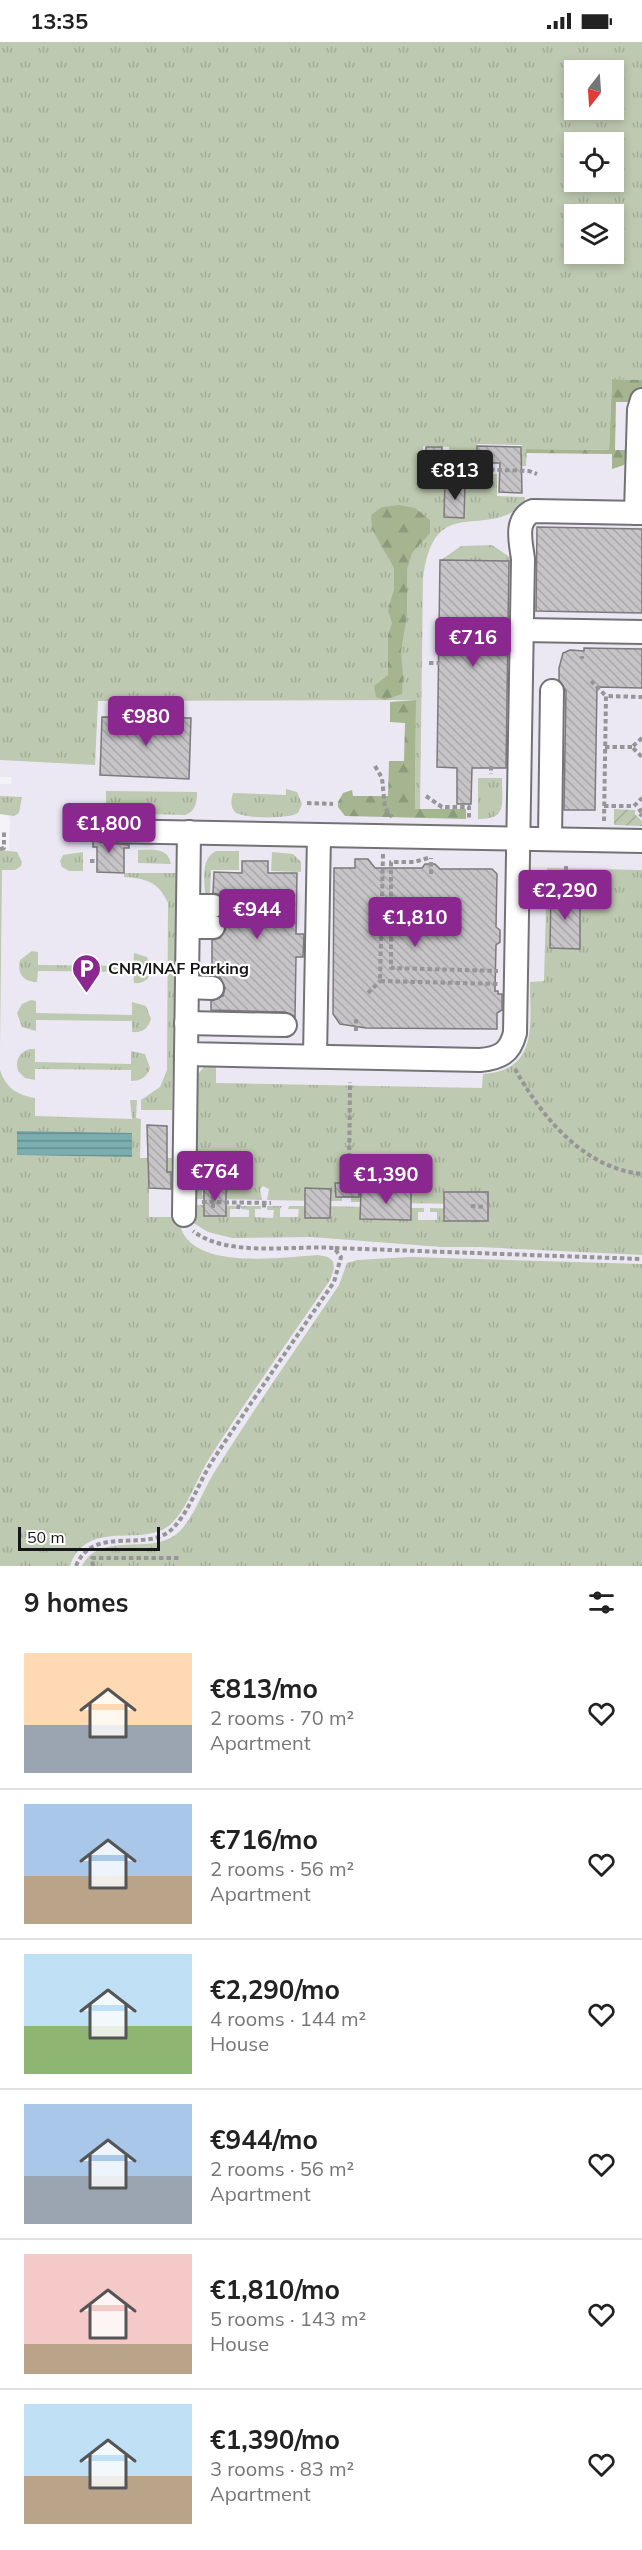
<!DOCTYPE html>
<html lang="en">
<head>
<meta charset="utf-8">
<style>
  :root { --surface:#fff; --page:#f2f2f2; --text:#222; --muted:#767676; --line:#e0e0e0; --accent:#8a2890 }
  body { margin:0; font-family:Mulish,sans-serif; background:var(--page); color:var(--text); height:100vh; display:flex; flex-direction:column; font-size:22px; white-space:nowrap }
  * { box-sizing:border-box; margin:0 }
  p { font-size:20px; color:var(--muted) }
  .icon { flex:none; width:33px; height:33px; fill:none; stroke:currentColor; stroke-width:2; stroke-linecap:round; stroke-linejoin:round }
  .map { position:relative; height:1524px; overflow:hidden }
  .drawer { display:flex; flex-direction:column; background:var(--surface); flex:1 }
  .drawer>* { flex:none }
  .needle { width:39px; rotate:197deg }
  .buttons { position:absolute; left:564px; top:18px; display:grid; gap:12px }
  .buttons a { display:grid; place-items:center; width:60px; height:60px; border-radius:0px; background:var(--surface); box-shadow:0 3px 9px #0003; font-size:30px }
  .scale { position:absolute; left:18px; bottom:15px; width:142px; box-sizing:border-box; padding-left:6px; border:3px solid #161517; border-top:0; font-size:16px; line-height:21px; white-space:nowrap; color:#161517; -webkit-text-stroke:4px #fff; paint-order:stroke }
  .price { position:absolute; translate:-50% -51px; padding:0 14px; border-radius:6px; background:var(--accent); color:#fff; font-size:20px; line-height:39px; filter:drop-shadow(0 2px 3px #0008) }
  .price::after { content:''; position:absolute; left:50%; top:36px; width:18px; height:14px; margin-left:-9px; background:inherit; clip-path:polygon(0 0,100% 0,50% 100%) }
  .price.active { background:#222; color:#fff }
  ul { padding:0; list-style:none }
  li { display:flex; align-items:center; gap:18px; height:150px; padding:0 24px }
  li+li { border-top:2px solid var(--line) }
  li span { display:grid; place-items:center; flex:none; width:168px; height:120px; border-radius:0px; color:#555 }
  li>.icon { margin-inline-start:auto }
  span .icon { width:72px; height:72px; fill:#fffc; stroke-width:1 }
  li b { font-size:26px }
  h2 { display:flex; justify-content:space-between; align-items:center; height:72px; padding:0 24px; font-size:26px }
  .status { display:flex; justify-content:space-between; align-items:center; height:42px; padding:0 30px; background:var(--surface); direction:ltr }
  .status svg { height:16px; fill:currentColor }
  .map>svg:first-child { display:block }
</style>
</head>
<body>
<div class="status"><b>13:35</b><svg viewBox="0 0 49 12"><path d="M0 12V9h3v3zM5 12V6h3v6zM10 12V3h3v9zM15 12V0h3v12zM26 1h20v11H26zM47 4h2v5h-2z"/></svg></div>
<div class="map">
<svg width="642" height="1524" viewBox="0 0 642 1524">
  <defs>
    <pattern id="grass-tufts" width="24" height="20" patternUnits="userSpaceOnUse" patternTransform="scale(1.5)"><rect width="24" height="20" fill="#bec9b1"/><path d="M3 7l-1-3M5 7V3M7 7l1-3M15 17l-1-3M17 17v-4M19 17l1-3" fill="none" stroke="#a3ac98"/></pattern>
    <pattern id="forest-firs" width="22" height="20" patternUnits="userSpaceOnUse" patternTransform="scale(1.5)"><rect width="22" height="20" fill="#a4b590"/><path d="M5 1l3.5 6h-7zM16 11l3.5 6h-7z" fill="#8c9b7b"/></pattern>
    <pattern id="garden-furrows" width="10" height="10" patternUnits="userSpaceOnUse" patternTransform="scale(1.5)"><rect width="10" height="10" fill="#bec9b1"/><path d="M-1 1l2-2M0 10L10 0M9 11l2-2" fill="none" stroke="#a3ac98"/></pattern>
    <pattern id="water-rules" width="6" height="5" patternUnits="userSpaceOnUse" patternTransform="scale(1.5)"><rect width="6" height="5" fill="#7baeb0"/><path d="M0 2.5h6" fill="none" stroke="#648c8e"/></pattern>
    <pattern id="building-back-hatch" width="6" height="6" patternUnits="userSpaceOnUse" patternTransform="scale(1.5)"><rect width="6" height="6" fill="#c7c4c7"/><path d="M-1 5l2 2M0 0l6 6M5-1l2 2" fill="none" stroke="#aaa8aa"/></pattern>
  </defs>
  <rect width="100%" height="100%" fill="#f4f3f7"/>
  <polygon fill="#ebe8f4" points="642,285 642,1524 0,1524 0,808 9,808 10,778 9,774 0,772 0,742 11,742 12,740 11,735 0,735 0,503"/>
  <g fill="url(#grass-tufts)" fill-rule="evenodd">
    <path d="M 0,0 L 642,0 L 642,338 L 612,337 L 609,408 L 527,407 L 526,424 L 522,424 L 522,403 L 477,402 L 476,422 L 449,422 L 449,405 L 423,404 L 423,430 L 497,432 L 497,454 L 525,455 L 525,461 C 484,500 434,448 423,537 L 420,767 L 415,767 L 416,658 L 98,659 L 95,723 L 0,718 ZM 574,28 L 614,28 L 614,68 L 574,68 ZM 574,100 L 614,100 L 614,140 L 574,140 ZM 574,172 L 614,172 L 614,212 L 574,212 Z"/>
    <polygon points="492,503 511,516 511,519 441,518 461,504"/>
    <path d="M 478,736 L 502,736 C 502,760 508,778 478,777 Z"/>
    <path d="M 286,747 L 297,750 L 302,762 L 298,771 C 289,777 243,777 235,770 C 230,764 231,758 233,751 L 286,753 Z"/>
    <path d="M 106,749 L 197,750 C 197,760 196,769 185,773 L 106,771 Z"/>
    <polygon points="0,754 22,755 19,771 14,774 0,772"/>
    <polygon points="0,808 17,810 22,820 21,824 15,828 2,828 0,1007"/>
    <path d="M 138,808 C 152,808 168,805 171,822 L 138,821 Z"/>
    <path d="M 216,809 L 239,809 L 239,828 L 211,828 L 210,853 L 205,853 C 205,838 200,817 216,809 Z"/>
    <polygon points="83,810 83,829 69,829 62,825 60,819 63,813"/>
    <polygon points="272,810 293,812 301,820 301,830 271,829"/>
    <path d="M 547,826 L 642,828 L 642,1213 L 480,1205 L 442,1205 L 311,1195 L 232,1196 L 208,1190 L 192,1180 L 191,1163 L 211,1163 L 211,1166 L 204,1166 L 204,1174 L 222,1174 L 223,1166 L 215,1163 L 236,1164 L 236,1167 L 230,1167 L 230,1175 L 249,1175 L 249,1168 L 241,1167 L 241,1164 L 261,1164 L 261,1167 L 255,1167 L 255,1175 L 273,1176 L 274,1168 L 267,1168 L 267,1164 L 282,1164 L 280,1167 L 280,1175 L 298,1175 L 299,1167 L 288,1167 L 289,1164 L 316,1164 L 309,1176 L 330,1176 L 330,1168 L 323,1168 L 323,1164 L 369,1165 L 369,1169 L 360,1169 L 360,1177 L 411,1178 L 412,1170 L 400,1169 L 400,1166 L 424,1166 L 424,1170 L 418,1170 L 418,1178 L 437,1178 L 437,1170 L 430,1170 L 430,1166 L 462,1167 L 462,1171 L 443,1171 L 443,1178 L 469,1179 L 469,1168 L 488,1168 L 488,1162 L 470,1158 L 488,1158 L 488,1150 L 444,1150 L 444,1157 L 463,1157 L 463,1162 L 399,1161 L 399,1156 L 411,1156 L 411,1148 L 368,1148 L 378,1160 L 351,1160 L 351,1155 L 359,1155 L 358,1141 L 335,1141 L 336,1155 L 342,1155 L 342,1159 L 324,1159 L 324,1147 L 305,1147 L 319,1159 L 267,1158 L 269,1147 L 263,1144 L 260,1147 L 262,1158 L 215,1157 L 226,1145 L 202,1145 L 202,1153 L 211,1153 L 211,1157 L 192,1157 L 196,1034 L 206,1023 L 216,1021 L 216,1041 L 482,1046 L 483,1032 C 539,1029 530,981 530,940 L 544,939 Z"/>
    <path d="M 124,831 L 177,831 L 172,1068 L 141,1068 L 141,1058 L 160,1045 L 167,1028 L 168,861 C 159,840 145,836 124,835 Z"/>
    <path d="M 32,909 L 38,910 L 38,923 L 133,924 L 134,911 L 147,915 L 152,928 C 149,938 143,942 134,941 L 133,930 L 38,929 L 37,940 C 23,940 17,931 20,918 Z"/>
    <path d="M 31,958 L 36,959 L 36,971 L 132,973 L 132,960 L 146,964 L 151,977 C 148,987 142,991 132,990 L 132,979 L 36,978 L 36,989 L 22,985 L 17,971 L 22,962 Z"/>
    <path d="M 30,1007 L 35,1007 L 35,1020 L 131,1022 L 131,1009 L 145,1012 L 150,1026 C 147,1035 141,1039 131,1039 L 131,1028 L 35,1027 L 35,1038 L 25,1036 L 18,1029 C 15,1018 19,1010 30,1007 Z"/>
    <path d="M 0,1028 C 6,1046 17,1053 35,1056 L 35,1074 L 132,1077 L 130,1058 L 137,1058 L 136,1076 L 141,1077 L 140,1116 L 172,1116 L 171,1130 L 149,1131 L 149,1175 L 180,1175 C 180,1179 180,1185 182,1189 C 199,1228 284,1215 318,1213 L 328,1215 L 333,1219 L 334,1227 L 330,1238 C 289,1298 246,1358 207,1420 C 196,1439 188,1464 173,1480 C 146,1509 88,1473 70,1524 L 0,1524 Z"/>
    <path d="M 410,1215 L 642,1222 L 642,1524 L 82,1524 C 101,1487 153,1516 180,1489 C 196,1472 204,1445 217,1426 C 256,1364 298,1304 339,1243 L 347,1221 L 357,1218 Z"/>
  </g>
  <g fill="url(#forest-firs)">
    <polygon points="612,337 642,338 642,347 631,360 616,360 615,408 630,408 624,423 612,427 612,412 526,411 526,407 609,408"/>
    <polygon points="399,463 415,466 430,478 430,491 412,511 407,527 407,573 401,609 403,634 402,652 385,658 376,655 374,644 388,633 388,593 392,581 388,569 394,547 394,526 372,487 371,473 382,465"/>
    <polygon points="416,658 415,767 466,767 466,777 345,774 338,765 338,760 343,751 352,748 353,754 388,754 389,719 404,719 405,681 390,680 390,660"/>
  </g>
  <polygon fill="url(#garden-furrows)" points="614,767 635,768 635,772 642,779 642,784 614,783"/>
  <polygon fill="url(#water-rules)" points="17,1089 132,1091 132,1115 17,1113"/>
  <g fill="url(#building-back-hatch)" stroke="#7d7a7c" stroke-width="1.5">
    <polygon points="477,404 521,405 522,451 499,450 500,421 477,421"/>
    <polygon points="426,405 442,405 442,428 425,428"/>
    <polygon points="445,442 465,443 464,476 444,475"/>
    <polygon points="537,485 642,487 642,571 536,569"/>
    <polygon points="440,518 509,519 506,726 472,726 471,762 457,762 457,726 437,725"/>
    <polygon points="584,606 642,607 642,646 597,645 595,768 564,768 566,649 559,638 559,626 563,611 570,608 584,609"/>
    <polygon points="102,675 191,676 189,737 100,733"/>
    <polygon points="93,775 106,776 96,782 94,788 95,795 100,800 129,803 129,806 124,806 124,831 97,830 97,805 93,805"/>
    <polygon points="355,817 368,817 375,826 422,826 425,822 435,822 440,827 492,827 497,832 496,885 500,888 500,900 496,903 495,949 498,949 498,952 502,952 502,968 497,971 497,987 366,986 340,982 333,972 334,826 355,826"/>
    <polygon points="242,819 268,819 268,831 297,831 296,892 304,892 303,915 296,915 295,975 285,970 211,968 211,959 223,954 225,946 220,935 212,932 212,898 220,896 226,886 221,874 226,863 220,853 213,851 214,830 242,831"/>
    <polygon points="551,851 580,851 580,907 550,906"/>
    <polygon points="147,1083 167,1084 167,1130 171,1130 171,1147 149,1146"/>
    <polygon points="335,1141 359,1141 359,1155 336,1155"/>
    <rect x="204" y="1145" width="22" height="29"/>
    <polygon points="305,1146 331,1147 330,1176 305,1176"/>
    <polygon points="361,1148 411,1148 411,1178 360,1177"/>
    <rect x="444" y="1150" width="44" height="29"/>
  </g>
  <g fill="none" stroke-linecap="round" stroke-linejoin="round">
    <defs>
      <g id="minor">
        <polyline points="636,471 639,368 642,358"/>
        <polyline points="522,588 642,590"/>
        <polyline points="107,789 642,799"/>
        <path d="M 189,790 L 186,1012 L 480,1018 C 500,1016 510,1011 515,991 L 523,517 C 521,500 514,478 533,469 L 642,471"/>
        <polyline points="550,797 552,649"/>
        <polyline points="188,864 213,864"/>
        <polyline points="188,885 213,885"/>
        <polyline points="187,945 212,946"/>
        <polyline points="186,981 285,983"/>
        <polyline points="315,1014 319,793"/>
        <polyline points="184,1173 186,1012"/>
      </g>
    </defs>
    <use href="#minor" stroke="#737276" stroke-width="26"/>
    <g stroke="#969598" stroke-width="4" stroke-dasharray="4.5 3" stroke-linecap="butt">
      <polyline points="445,426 529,429 537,432"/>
      <polyline points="582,617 582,614"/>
      <polyline points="429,621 439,621"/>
      <polyline points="591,639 606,654"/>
      <polyline points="642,696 632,705 642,715"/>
      <polyline points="605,705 632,705"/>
      <polyline points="375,724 382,736 385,766 392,775"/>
      <polyline points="491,724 491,732"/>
      <polyline points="426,754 442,765 469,765 469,778"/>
      <polyline points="307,761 333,762"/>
      <polyline points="604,764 634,764 642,756"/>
      <polyline points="642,767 638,770 642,774"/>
      <polyline points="604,779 606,654 642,655"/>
      <polyline points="0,807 4,806 4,789"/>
      <polyline points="383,812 380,939 498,942"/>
      <polyline points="428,816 414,820 391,820 391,926 498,929"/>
      <polyline points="90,819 97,819"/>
      <polyline points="431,832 431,816"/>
      <polyline points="566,851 566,823"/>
      <polyline points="368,951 380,939"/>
      <polyline points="356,989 356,977"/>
      <path d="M 515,1027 C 542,1075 583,1126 642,1132"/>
      <polyline points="349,1138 350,1040"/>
      <polyline points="202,1160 271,1161"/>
      <polyline points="264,1161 264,1167"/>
      <polyline points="471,1164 486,1165"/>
      <polyline points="213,1166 213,1153"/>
      <polyline points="238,1167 239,1161"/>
      <polyline points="335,1206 642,1217"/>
      <path d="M 76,1524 C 94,1480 150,1514 175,1484 C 190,1467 199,1441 211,1421 C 251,1360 293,1300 334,1240 L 341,1215 L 334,1206 C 292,1203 228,1216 193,1189"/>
      <polyline points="93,1524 92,1516 179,1516"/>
    </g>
    <use href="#minor" stroke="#fff" stroke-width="22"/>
  </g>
  <defs>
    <symbol id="parking-pin" viewBox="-11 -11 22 30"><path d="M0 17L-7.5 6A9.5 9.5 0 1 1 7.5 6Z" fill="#8a2890" stroke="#fff"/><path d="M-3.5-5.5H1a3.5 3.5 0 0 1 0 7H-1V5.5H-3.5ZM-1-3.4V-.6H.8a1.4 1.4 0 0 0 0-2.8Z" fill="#fff"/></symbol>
  </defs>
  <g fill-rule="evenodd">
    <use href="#parking-pin" x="70" y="910" width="33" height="45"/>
  </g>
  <g text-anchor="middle" stroke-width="4.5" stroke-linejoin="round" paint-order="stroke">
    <g font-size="16" font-weight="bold" fill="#161517" stroke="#fff" text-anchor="start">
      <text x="108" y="932">CNR/INAF Parking</text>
    </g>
  </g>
</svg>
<div class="buttons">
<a><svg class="needle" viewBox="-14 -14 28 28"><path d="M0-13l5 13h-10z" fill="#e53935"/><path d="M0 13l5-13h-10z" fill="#767676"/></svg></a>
<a><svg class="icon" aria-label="locate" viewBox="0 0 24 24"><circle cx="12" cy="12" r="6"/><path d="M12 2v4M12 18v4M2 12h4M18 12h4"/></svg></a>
<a><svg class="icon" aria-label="layers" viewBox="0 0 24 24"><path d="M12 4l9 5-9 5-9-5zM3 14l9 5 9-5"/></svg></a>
</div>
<div class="scale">50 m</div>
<b class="price active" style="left:455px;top:459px">€813</b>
<b class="price" style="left:473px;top:626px">€716</b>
<b class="price" style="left:146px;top:705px">€980</b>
<b class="price" style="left:109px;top:812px">€1,800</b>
<b class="price" style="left:565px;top:879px">€2,290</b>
<b class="price" style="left:257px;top:898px">€944</b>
<b class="price" style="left:415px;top:906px">€1,810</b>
<b class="price" style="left:215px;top:1160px">€764</b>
<b class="price" style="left:386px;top:1163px">€1,390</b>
</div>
<section class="drawer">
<h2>9 homes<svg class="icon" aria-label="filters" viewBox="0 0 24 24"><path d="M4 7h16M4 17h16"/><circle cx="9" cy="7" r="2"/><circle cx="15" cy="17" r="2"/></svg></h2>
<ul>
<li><span style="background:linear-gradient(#ffd9b3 60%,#9aa5b1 0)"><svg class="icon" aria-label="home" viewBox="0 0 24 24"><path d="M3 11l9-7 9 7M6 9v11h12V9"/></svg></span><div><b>€813/mo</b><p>2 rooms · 70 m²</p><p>Apartment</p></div><svg class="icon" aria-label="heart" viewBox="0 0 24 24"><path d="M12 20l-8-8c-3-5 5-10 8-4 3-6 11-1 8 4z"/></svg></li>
<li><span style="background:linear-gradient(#a9c7e8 60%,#b9a48a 0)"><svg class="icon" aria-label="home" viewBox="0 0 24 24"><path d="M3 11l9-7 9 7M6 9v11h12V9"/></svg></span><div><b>€716/mo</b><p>2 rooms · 56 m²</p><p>Apartment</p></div><svg class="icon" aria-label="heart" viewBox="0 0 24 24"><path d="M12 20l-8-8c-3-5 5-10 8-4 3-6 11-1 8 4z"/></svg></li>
<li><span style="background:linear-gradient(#bfe0f5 60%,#8fb573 0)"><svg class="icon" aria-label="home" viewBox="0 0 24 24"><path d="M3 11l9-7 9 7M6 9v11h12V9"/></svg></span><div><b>€2,290/mo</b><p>4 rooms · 144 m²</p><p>House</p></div><svg class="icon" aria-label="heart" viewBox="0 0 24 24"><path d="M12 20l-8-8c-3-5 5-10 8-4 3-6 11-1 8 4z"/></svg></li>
<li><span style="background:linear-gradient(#a9c7e8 60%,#9aa5b1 0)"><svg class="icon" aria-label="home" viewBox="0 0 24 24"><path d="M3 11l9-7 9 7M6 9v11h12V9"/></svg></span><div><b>€944/mo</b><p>2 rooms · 56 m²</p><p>Apartment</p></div><svg class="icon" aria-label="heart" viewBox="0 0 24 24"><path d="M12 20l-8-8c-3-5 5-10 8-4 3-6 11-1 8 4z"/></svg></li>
<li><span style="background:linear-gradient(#f6c9c9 75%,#b9a48a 0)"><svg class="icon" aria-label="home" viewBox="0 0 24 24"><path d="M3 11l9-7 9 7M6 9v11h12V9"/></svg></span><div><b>€1,810/mo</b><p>5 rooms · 143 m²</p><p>House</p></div><svg class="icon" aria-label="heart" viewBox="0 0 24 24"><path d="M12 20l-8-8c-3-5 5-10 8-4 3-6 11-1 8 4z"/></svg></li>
<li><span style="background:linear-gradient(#bfe0f5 60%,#b9a48a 0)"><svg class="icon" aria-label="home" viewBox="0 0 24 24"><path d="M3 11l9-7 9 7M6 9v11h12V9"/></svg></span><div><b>€1,390/mo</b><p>3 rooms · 83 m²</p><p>Apartment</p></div><svg class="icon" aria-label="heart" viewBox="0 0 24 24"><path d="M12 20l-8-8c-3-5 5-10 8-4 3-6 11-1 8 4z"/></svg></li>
</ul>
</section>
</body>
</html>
